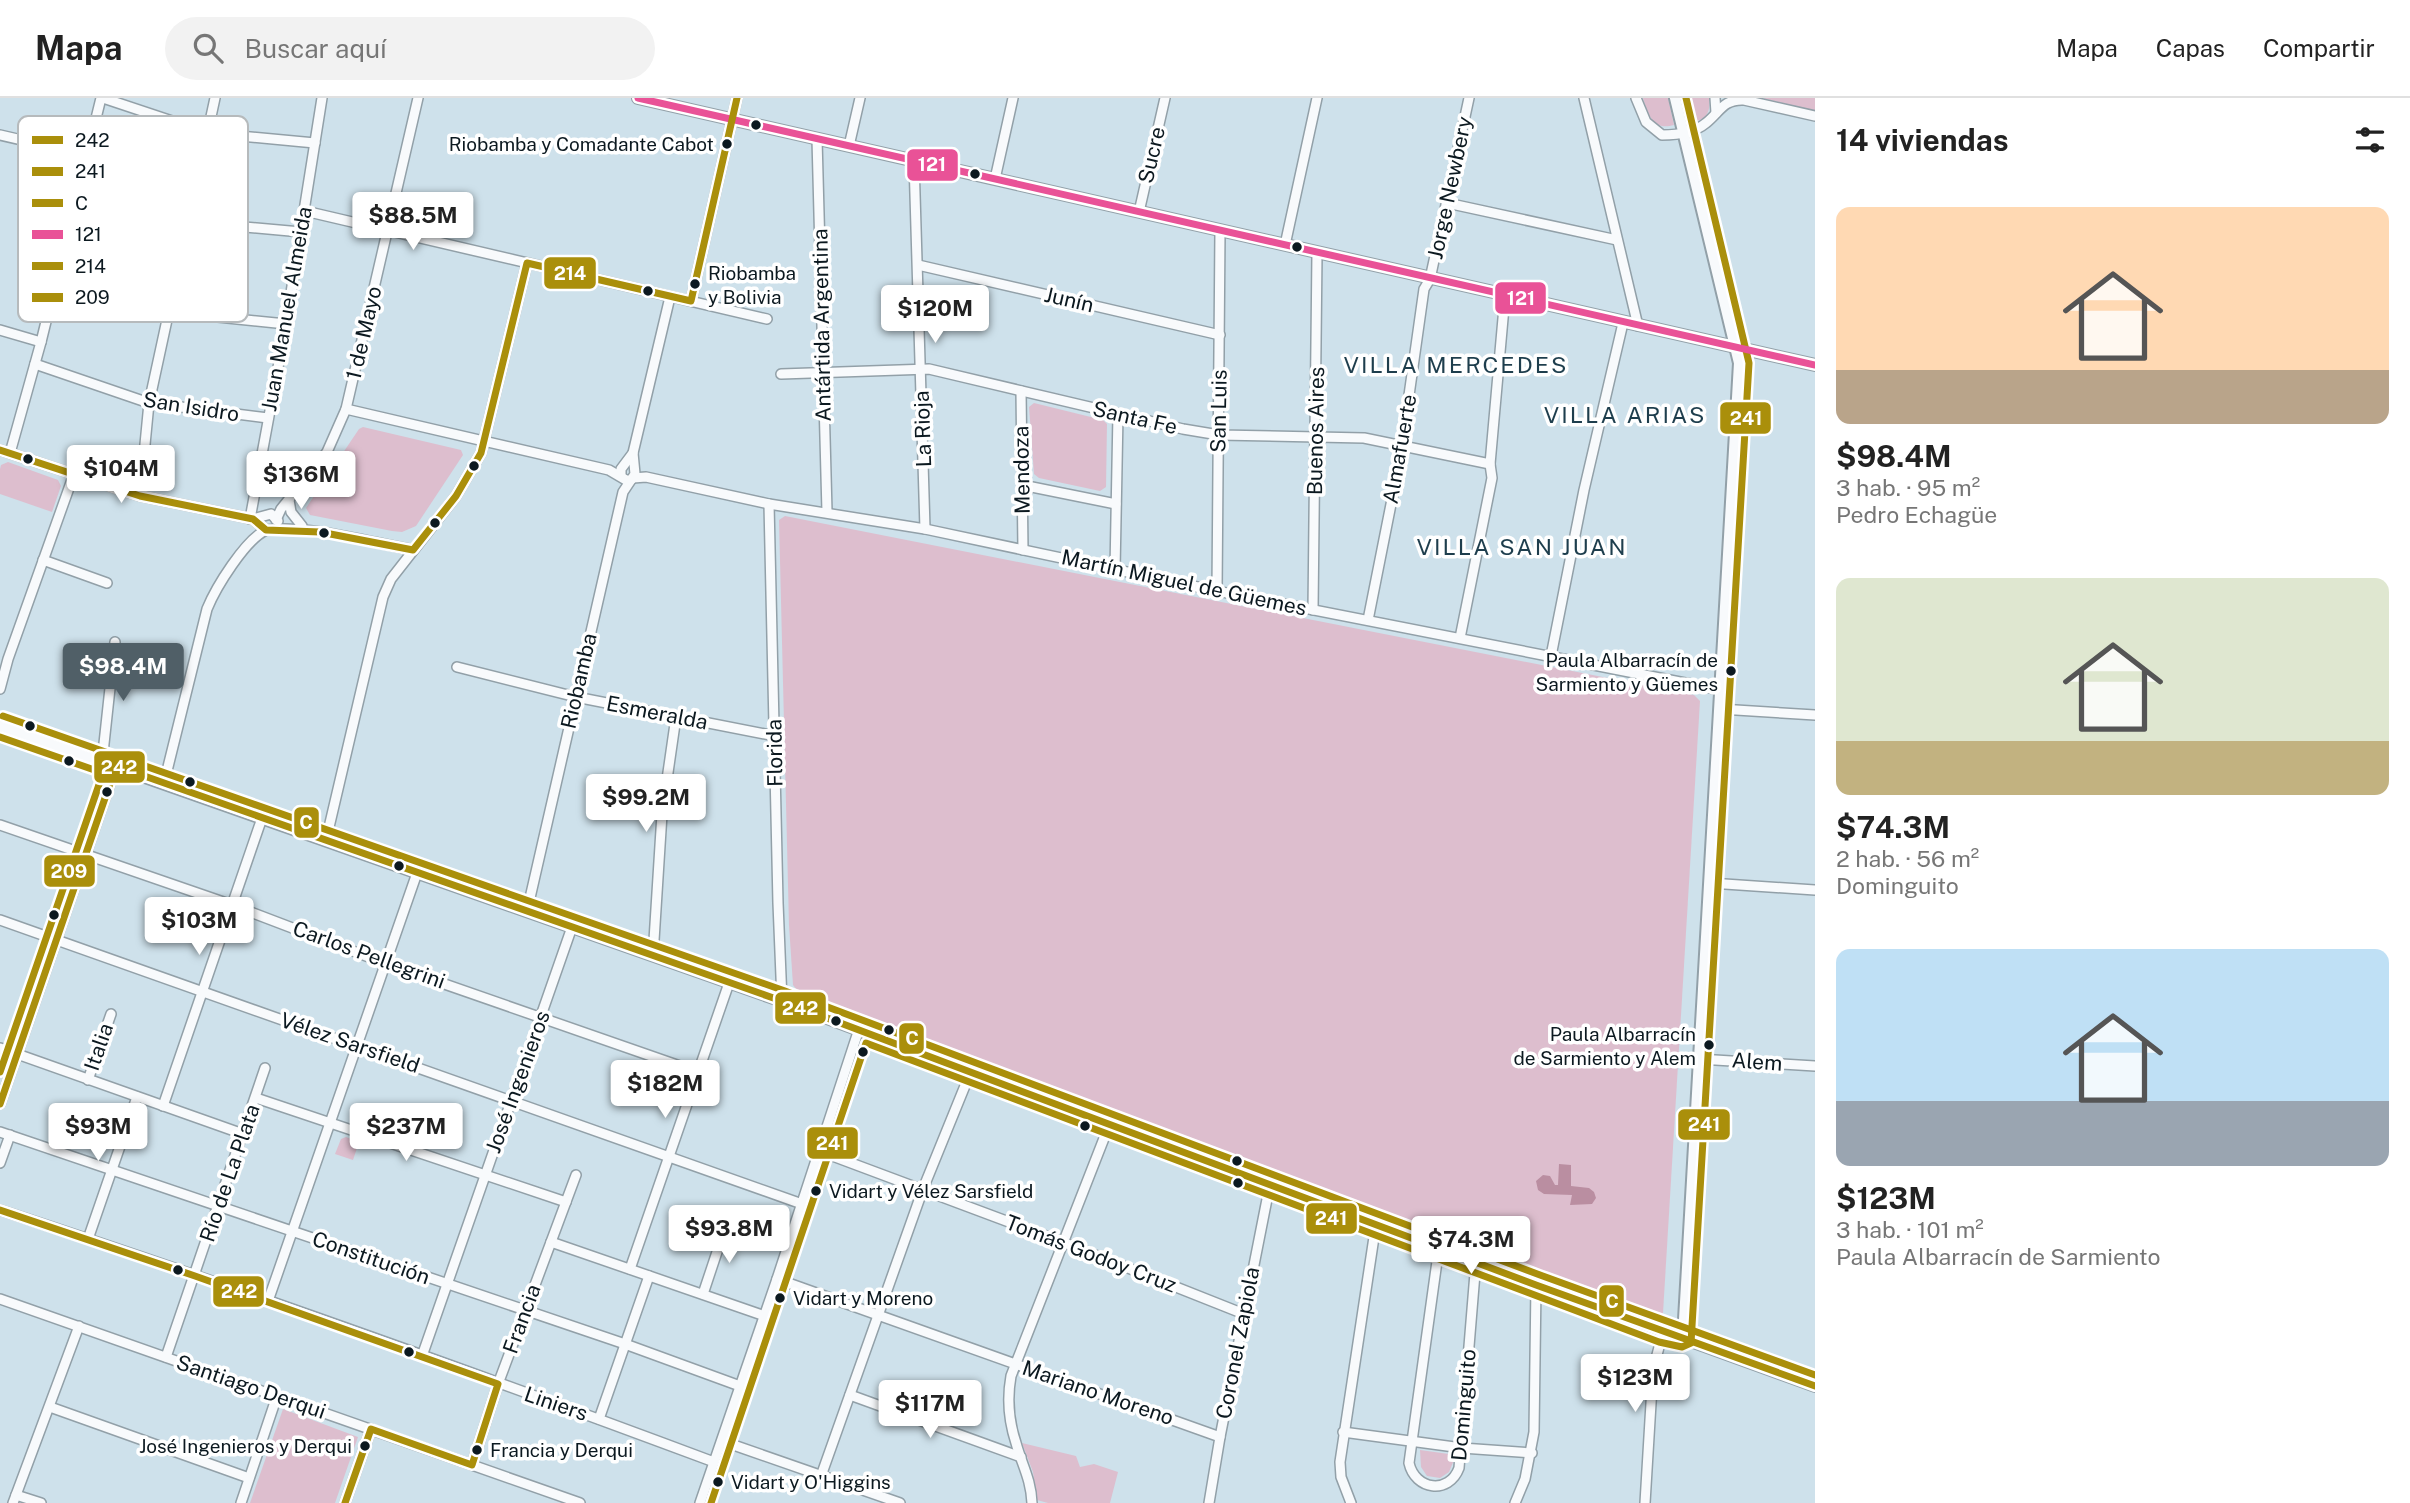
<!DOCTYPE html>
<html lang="es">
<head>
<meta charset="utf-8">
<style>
  :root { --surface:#fff; --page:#f2f2f2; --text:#222; --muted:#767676; --line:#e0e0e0; --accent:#505f67 }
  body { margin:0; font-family:"Public Sans",sans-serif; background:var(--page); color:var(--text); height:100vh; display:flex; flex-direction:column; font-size:26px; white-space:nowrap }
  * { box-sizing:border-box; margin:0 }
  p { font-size:23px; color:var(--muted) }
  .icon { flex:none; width:38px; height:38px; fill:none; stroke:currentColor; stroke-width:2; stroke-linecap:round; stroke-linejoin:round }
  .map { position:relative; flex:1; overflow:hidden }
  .panel { display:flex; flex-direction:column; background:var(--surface); width:595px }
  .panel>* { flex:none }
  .price { position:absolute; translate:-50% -60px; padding:0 16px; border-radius:7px; background:#fff; color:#222; font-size:23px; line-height:46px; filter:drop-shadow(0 2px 4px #0008) }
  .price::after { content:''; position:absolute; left:50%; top:42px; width:21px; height:16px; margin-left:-10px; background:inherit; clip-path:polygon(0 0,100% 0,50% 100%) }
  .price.active { background:var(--accent); color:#fff }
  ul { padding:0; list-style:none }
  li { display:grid; align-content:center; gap:14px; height:371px; padding:0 21px }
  li span { display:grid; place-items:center; height:217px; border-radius:14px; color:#555 }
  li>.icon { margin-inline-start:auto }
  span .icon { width:126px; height:126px; fill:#fffc; stroke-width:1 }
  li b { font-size:30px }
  h2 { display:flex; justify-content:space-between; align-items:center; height:84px; padding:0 21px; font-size:30px }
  header { display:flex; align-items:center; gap:42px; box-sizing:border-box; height:98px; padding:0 35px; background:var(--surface); border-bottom:2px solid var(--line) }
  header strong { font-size:33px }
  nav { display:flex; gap:38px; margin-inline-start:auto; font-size:24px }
  .search { width:490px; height:63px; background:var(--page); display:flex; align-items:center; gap:18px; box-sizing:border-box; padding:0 24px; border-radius:38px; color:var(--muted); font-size:26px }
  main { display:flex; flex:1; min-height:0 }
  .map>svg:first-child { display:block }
</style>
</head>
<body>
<header>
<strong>Mapa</strong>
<div class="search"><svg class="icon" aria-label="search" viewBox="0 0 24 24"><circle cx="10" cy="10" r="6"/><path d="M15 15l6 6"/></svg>Buscar aquí</div>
<nav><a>Mapa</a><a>Capas</a><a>Compartir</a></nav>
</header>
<main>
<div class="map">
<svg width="1815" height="1405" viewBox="0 0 1815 1405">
  <rect width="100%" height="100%" fill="#cee1eb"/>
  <g fill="#ddbece">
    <path d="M 1643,0 L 1668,0 L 1674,27 C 1653,33 1648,17 1643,0 Z"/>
    <path d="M 1684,0 L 1709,0 C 1711,16 1705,23 1690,24 Z"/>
    <polygon points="1762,0 1815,0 1815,13"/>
    <polygon points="1034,305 1103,322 1107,326 1106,389 1100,393 1039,380 1034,376 1029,309"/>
    <polygon points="363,329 461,352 463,357 416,428 402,434 392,433 310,417 306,410 359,331"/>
    <polygon points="8,364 58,382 61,388 52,414 0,396 0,371 1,367"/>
    <polygon points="785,418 1694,597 1700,603 1663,1215 1659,1219 800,896 793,887 789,827 779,422"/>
    <polygon points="346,1039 359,1044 353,1062 335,1056 341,1041"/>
    <polygon points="283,1311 358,1339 335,1405 250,1405"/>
    <polygon points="1022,1345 1076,1358 1080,1369 1094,1366 1118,1374 1110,1405 1048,1405 1037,1402 1033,1374"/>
    <polygon points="1420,1352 1456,1357 1449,1374 1440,1380 1427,1378 1421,1369"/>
  </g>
  <polygon fill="#ba8ea1" points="1559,1066 1571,1067 1571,1088 1589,1090 1594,1094 1596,1100 1592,1106 1570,1107 1572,1097 1544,1096 1538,1092 1536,1083 1543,1077 1550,1078 1555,1087 1558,1087"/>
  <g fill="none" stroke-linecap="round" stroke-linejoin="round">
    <defs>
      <g id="minor">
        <polyline points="103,0 208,35 315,45"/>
        <polyline points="1584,0 1638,228"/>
        <path d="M 1636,0 L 1646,24 L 1662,37 C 1678,37 1694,35 1706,25 C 1720,14 1723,1 1744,2 L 1815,18"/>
        <polyline points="1715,0 1716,15"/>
        <polyline points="0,37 87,57"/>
        <polyline points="817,41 827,414"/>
        <polyline points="849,48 860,0"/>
        <polyline points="914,63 925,431"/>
        <polyline points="995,81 1013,0"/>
        <polyline points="79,89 189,124 301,134"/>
        <polyline points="1447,105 1617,142"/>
        <polyline points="305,113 767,221"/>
        <polyline points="1139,114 1165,0"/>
        <polyline points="1285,147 1317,0"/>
        <polyline points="918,167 1220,237"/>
        <polyline points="58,176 169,214 286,226"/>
        <polyline points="691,203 737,0"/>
        <polyline points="0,232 41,244"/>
        <polyline points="35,266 149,305 268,320"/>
        <polyline points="781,276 929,271 1183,331 1219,337 1364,340 1490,366"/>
        <polyline points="1021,293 1023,452"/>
        <polyline points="346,311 609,372 626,382 631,382 635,376 633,355"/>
        <path d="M 0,352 L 140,398 L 253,421 L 266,432 C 310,427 369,444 413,452"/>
        <polyline points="10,355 41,244 101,0"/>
        <polyline points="621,377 621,371 633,355 670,199"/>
        <polyline points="633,380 646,379 769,406 925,431 1217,493 1721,592"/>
        <polyline points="1022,387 1116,406"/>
        <polyline points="140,398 149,305 215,0"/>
        <polyline points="289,402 291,414 302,428"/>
        <polyline points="769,406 778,805 782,903"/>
        <polyline points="250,421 286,226 322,0"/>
        <polyline points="253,421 271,416 278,423"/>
        <polyline points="276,422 281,411 327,354 346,311 418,0"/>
        <polyline points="43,462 107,485"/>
        <polyline points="1115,472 1118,316"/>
        <polyline points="1217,493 1220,133"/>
        <polyline points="1313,512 1317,155"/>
        <polyline points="1368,522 1400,361 1424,191 1430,181 1469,0"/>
        <polyline points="1460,540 1492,380 1490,366 1505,198"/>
        <polyline points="1551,558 1584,392 1623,225"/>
        <polyline points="457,569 576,599 775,638"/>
        <polyline points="0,591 8,561 74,376"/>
        <polyline points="1720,611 1815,617"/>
        <polyline points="102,664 115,544"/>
        <path d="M 164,685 L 207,511 C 216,489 245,442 266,432"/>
        <polyline points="0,727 232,807 387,866 697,974"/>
        <polyline points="326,742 383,499 391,481 456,398 481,355 527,165"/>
        <polyline points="1710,785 1815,792"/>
        <polyline points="527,813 623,394 631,382"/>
        <polyline points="0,822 802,1106"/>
        <polyline points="653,858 662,716 676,619"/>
        <polyline points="0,950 243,1036"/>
        <polyline points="1699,961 1815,968"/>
        <polyline points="88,982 111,916"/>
        <polyline points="256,1000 566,1104"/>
        <polyline points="0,1006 116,668"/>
        <polyline points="163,1008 262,720"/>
        <polyline points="0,1034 625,1246 740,1288"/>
        <polyline points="819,1053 1065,1145 1244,1216"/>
        <polyline points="0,1065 10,1037"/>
        <path d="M 0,1112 C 240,1190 478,1276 714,1364"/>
        <polyline points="88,1141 137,999"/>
        <polyline points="551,1144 765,1218"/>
        <path d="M 1439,1149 L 1409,1365 C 1415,1392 1449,1397 1459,1370 L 1476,1163"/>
        <polyline points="630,1171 729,885"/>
        <polyline points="777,1181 1220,1339"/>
        <polyline points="703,1196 726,1127"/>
        <polyline points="0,1201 580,1405"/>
        <polyline points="268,1203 417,775"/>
        <polyline points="422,1258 572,829"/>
        <polyline points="166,1259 265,970"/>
        <polyline points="850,1297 1021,1359"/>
        <polyline points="50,1309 249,1380"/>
        <polyline points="599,1321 649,1178"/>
        <polyline points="1343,1334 1462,1350 1532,1355"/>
        <polyline points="722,1343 900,1405"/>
        <polyline points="472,1367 498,1286 576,1077"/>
        <polyline points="821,1378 923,1091 971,973"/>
        <polyline points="16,1397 41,1405"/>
        <polyline points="13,1405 79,1228"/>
        <polyline points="241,1405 277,1298"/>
        <polyline points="345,1405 371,1331"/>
        <polyline points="700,1405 777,1181 859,931"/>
        <path d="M 1032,1405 C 1031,1381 1022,1367 1016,1345 C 1009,1324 1007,1300 1011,1278 L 1110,1025"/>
        <polyline points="1209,1405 1220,1339 1270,1086"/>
        <polyline points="1351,1405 1341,1379 1340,1364 1376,1126"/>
        <polyline points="1515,1405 1525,1381 1534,1334 1536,1187"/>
        <polyline points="1645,1405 1653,1272 1663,1234"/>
      </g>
      <g id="major">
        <polyline points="638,0 1815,267"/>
        <polyline points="1675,0 1739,265 1683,1239"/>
        <polyline points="0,628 782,903 1536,1187 1815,1288"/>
      </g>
    </defs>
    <use href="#minor" stroke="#92a0a8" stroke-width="12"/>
    <use href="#major" stroke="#92a0a8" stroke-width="14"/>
    <use href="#minor" stroke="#f8fafc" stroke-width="9"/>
    <use href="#major" stroke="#f8fafc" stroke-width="10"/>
    <defs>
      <g id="bus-1">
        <polyline points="0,1006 116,668 782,903 1536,1187 1815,1288"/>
        <polyline points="0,1112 195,1178 498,1286 472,1367 371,1331 345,1405"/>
      </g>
      <polyline id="bus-2" points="711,1405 866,945 1659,1244 1682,1249 1691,1245 1749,265 1686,0"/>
      <polyline id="bus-3" points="3,618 785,893 1540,1177 1815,1277"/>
      <polyline id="bus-4" points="638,0 1815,267"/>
      <polyline id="bus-5" points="0,352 140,398 253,421 266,432 320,434 413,452 456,398 481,355 527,165 691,203 737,0"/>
      <polyline id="bus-6" points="0,639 103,675 0,974"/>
    </defs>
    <use href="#bus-1" stroke="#fff" stroke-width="12"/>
    <use href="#bus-2" stroke="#fff" stroke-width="12"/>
    <use href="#bus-3" stroke="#fff" stroke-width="12"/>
    <use href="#bus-4" stroke="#fff" stroke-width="12"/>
    <use href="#bus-5" stroke="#fff" stroke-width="12"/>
    <use href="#bus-6" stroke="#fff" stroke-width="12"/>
    <use href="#bus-1" stroke="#aa8f0b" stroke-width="7"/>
    <use href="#bus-2" stroke="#aa8f0b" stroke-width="7"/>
    <use href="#bus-3" stroke="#aa8f0b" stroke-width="7"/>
    <use href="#bus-4" stroke="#e95297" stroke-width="7"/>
    <use href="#bus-5" stroke="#aa8f0b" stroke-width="7"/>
    <use href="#bus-6" stroke="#aa8f0b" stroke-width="7"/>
  </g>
  <g fill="#0c1920" stroke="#fff" stroke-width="2.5">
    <circle cx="756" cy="27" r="6"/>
    <circle cx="727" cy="46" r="6"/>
    <circle cx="975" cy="76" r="6"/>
    <circle cx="1297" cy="149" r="6"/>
    <circle cx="695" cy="186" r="6"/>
    <circle cx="648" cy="193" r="6"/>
    <circle cx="28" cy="361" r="6"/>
    <circle cx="474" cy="368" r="6"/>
    <circle cx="435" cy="425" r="6"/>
    <circle cx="324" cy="435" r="6"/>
    <circle cx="1731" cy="573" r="6"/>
    <circle cx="30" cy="628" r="6"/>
    <circle cx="69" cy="663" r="6"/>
    <circle cx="190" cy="684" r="6"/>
    <circle cx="107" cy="694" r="6"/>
    <circle cx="399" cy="768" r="6"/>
    <circle cx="54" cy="817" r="6"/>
    <circle cx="836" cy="923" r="6"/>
    <circle cx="889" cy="932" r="6"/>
    <circle cx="1709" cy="947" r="6"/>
    <circle cx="863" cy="954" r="6"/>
    <circle cx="1085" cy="1028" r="6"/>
    <circle cx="1237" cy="1063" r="6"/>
    <circle cx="1238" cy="1085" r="6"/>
    <circle cx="816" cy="1093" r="6"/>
    <circle cx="178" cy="1172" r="6"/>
    <circle cx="780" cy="1200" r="6"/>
    <circle cx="409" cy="1254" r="6"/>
    <circle cx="365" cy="1348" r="6"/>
    <circle cx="477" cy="1352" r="6"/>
    <circle cx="718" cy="1384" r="6"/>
  </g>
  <g text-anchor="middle" stroke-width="7" stroke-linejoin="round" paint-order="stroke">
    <g font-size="19" fill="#0c1920" stroke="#fff" text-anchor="start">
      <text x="714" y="53" text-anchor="end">Riobamba y Comadante Cabot</text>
      <text x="708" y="182">Riobamba<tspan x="708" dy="24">y Bolivia</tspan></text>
      <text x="1718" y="569" text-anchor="end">Paula Albarracín de<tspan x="1718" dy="24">Sarmiento y Güemes</tspan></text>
      <text x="1696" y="943" text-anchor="end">Paula Albarracín<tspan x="1696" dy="24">de Sarmiento y Alem</tspan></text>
      <text x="829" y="1100">Vidart y Vélez Sarsfield</text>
      <text x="793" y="1207">Vidart y Moreno</text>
      <text x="352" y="1355" text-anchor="end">José Ingenieros y Derqui</text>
      <text x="490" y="1359">Francia y Derqui</text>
      <text x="731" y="1391">Vidart y O'Higgins</text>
    </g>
    <g font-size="21" fill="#0c1920" stroke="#fff">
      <text transform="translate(1152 57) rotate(-77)" y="7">Sucre</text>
      <text transform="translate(1450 90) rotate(-78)" y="7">Jorge Newbery</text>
      <text transform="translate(1069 202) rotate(13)" y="7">Junín</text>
      <text transform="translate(287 211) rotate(-80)" y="7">Juan Manuel Almeida</text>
      <text transform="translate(822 227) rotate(-91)" y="7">Antártida Argentina</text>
      <text transform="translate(364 235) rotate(-77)" y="7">1 de Mayo</text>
      <text transform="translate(191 309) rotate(9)" y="7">San Isidro</text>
      <text transform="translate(1219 313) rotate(-89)" y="7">San Luis</text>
      <text transform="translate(1135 320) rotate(13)" y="7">Santa Fe</text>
      <text transform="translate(923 331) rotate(-92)" y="7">La Rioja</text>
      <text transform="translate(1316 333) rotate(-89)" y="7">Buenos Aires</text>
      <text transform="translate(1400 351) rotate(-80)" y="7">Almafuerte</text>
      <text transform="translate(1022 372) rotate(-91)" y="7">Mendoza</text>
      <text transform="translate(1184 485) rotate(12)" y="7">Martín Miguel de Güemes</text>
      <text transform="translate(579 583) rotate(-77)" y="7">Riobamba</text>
      <text transform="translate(657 615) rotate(11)" y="7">Esmeralda</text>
      <text transform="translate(775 655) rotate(-91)" y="7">Florida</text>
      <text transform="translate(369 857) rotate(20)" y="7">Carlos Pellegrini</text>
      <text transform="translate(350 945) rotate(19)" y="7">Vélez Sarsfield</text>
      <text transform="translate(99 949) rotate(-71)" y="7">Italia</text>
      <text transform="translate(1757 964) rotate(4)" y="7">Alem</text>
      <text transform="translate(518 984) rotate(-70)" y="7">José Ingenieros</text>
      <text transform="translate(230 1075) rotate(-71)" y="7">Río de La Plata</text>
      <text transform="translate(1091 1156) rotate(21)" y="7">Tomás Godoy Cruz</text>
      <text transform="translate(371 1160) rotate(19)" y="7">Constitución</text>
      <text transform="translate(522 1221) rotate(-70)" y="7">Francia</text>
      <text transform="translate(1238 1245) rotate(-79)" y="7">Coronel Zapiola</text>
      <text transform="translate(251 1289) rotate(19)" y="7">Santiago Derqui</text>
      <text transform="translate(1098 1295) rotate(19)" y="7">Mariano Moreno</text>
      <text transform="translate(556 1306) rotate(19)" y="7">Liniers</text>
      <text transform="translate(1464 1307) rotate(-85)" y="7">Dominguito</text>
    </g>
    <g font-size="23" letter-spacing="2" fill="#1e3e4d" stroke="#fff">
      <text x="1456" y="275">VILLA MERCEDES</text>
      <text x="1625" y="325">VILLA ARIAS</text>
      <text x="1522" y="457">VILLA SAN JUAN</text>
    </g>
  </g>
  <rect x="18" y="18" width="230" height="206" rx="10" fill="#fff" stroke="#b6babc" stroke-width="2"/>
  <rect x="32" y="38" width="31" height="8" fill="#aa8f0b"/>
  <rect x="32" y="69" width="31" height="9" fill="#aa8f0b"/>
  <rect x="32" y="101" width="31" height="8" fill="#aa8f0b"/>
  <rect x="32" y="132" width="31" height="9" fill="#e95297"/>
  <rect x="32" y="164" width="31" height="8" fill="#aa8f0b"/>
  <rect x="32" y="195" width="31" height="9" fill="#aa8f0b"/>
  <g font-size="19" fill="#0c1920">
    <text x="75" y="49">242</text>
    <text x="75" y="80">241</text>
    <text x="75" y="112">C</text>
    <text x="75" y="143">121</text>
    <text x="75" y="175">214</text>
    <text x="75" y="206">209</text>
  </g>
  <g stroke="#fff" stroke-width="2.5">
    <rect x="906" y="50" width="53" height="34" rx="7" fill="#e95297"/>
    <rect x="543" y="158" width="54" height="34" rx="7" fill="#aa8f0b"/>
    <rect x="1494" y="183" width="53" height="34" rx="7" fill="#e95297"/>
    <rect x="1719" y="303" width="53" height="34" rx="7" fill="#aa8f0b"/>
    <rect x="93" y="652" width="53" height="34" rx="7" fill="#aa8f0b"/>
    <rect x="293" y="708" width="27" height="33" rx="7" fill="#aa8f0b"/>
    <rect x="43" y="756" width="53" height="34" rx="7" fill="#aa8f0b"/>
    <rect x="774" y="893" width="53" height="34" rx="7" fill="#aa8f0b"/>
    <rect x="898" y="924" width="27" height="33" rx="7" fill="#aa8f0b"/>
    <rect x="1677" y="1010" width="54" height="33" rx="7" fill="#aa8f0b"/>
    <rect x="806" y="1028" width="53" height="34" rx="7" fill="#aa8f0b"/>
    <rect x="1305" y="1104" width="53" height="33" rx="7" fill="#aa8f0b"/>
    <rect x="212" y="1177" width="53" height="33" rx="7" fill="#aa8f0b"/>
    <rect x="1598" y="1186" width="27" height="34" rx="7" fill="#aa8f0b"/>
  </g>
  <g font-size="19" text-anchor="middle" font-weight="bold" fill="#fff">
    <text x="932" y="73">121</text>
    <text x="570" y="182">214</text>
    <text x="1521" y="207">121</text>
    <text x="1746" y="327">241</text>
    <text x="119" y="676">242</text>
    <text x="306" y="731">C</text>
    <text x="69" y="780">209</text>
    <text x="800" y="917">242</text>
    <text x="912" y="947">C</text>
    <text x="1704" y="1033">241</text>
    <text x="832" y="1052">241</text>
    <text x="1331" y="1127">241</text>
    <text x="239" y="1200">242</text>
    <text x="1612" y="1210">C</text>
  </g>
</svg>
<b class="price" style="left:413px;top:154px">$88.5M</b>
<b class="price" style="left:935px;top:247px">$120M</b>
<b class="price" style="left:121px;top:407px">$104M</b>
<b class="price" style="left:301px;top:413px">$136M</b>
<b class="price active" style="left:123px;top:605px">$98.4M</b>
<b class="price" style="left:646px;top:736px">$99.2M</b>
<b class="price" style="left:199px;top:859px">$103M</b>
<b class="price" style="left:665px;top:1022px">$182M</b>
<b class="price" style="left:98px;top:1065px">$93M</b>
<b class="price" style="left:406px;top:1065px">$237M</b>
<b class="price" style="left:729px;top:1167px">$93.8M</b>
<b class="price" style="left:1471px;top:1178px">$74.3M</b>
<b class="price" style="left:1635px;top:1316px">$123M</b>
<b class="price" style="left:930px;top:1342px">$117M</b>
</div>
<section class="panel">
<h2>14 viviendas<svg class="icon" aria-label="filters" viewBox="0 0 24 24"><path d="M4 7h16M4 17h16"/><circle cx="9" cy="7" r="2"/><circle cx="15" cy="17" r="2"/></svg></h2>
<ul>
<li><span style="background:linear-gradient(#ffd9b3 75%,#b9a48a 0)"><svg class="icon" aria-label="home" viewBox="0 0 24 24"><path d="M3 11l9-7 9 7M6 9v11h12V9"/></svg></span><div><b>$98.4M</b><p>3 hab. · 95 m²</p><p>Pedro Echagüe</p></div></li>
<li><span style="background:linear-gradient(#dfe7d0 75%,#c2b280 0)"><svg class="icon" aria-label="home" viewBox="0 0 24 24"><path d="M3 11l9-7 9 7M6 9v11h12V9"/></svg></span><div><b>$74.3M</b><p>2 hab. · 56 m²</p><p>Dominguito</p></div></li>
<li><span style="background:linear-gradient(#bfe0f5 70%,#9aa5b1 0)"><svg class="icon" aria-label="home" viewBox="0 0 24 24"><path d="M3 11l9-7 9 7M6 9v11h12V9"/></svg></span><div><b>$123M</b><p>3 hab. · 101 m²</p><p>Paula Albarracín de Sarmiento</p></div></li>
</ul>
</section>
</main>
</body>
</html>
